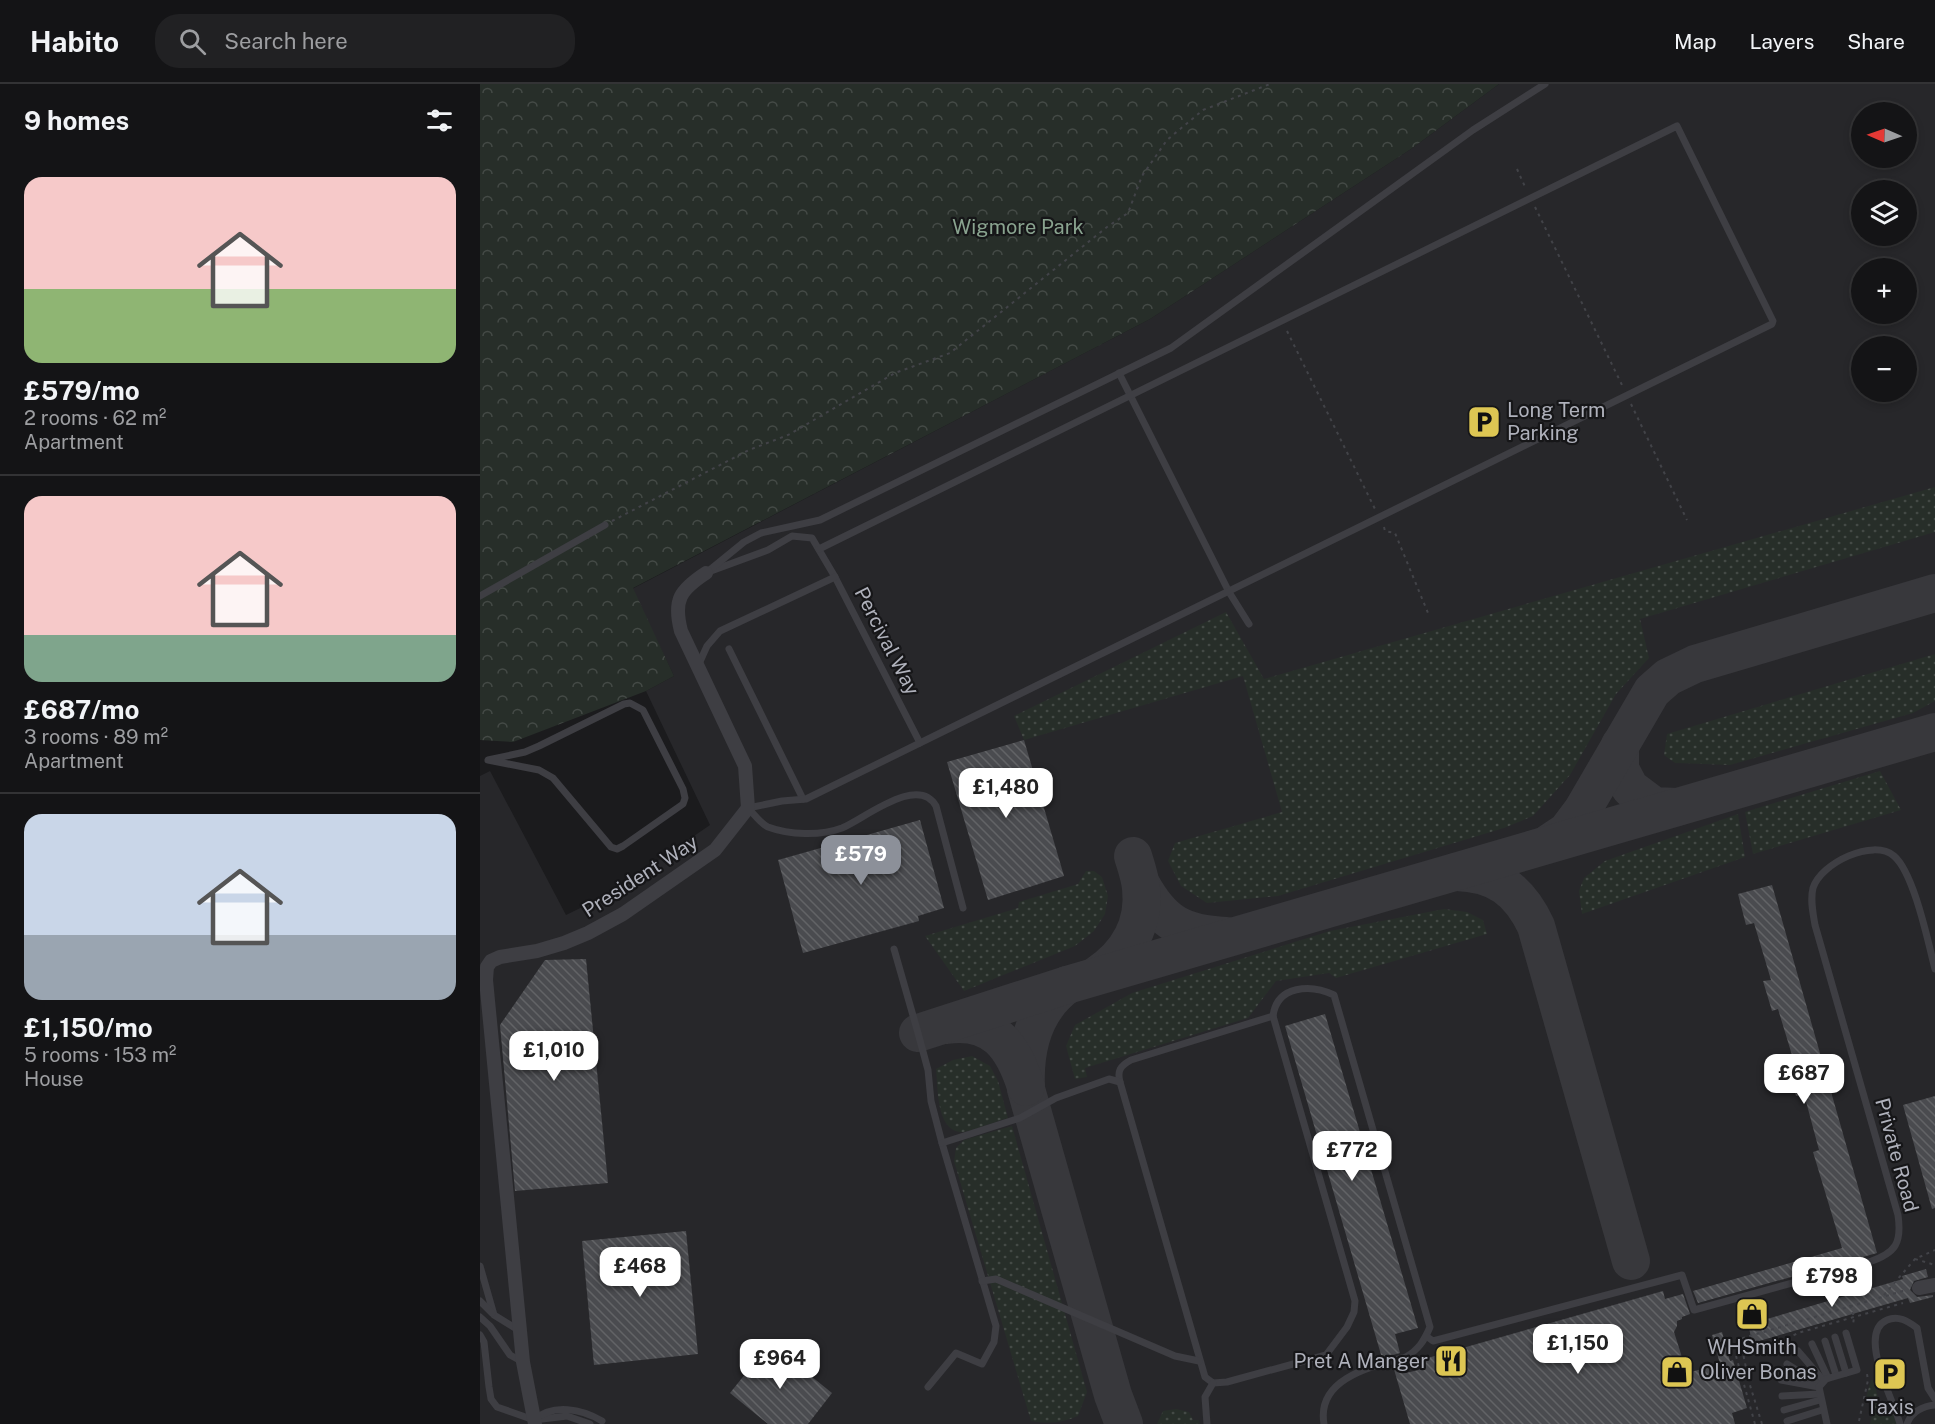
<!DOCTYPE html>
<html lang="en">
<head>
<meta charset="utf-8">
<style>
  :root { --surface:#141416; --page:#212123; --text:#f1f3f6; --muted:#9d9ea1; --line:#333335; --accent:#8c9099 }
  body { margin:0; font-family:"Public Sans",sans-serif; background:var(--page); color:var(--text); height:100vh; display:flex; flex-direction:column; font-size:22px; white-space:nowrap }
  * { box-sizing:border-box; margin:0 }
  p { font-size:20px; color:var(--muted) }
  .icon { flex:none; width:33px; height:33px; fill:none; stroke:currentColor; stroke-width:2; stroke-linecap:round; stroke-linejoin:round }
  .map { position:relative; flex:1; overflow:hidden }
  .side { display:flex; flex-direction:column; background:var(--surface); width:480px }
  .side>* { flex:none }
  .needle { width:39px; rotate:272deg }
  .controls { position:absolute; left:1371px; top:18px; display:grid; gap:12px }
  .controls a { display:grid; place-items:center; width:66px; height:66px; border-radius:50%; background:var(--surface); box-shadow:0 3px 9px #0003,0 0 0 2px var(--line); font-size:30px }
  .price { position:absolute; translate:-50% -51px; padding:0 14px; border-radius:12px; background:#fff; color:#222; font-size:20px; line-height:39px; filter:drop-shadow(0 2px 3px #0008) }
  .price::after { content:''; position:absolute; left:50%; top:36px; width:18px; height:14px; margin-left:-9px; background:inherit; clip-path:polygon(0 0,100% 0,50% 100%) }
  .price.current { background:var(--accent); color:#fff }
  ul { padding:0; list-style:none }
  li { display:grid; align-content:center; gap:12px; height:318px; padding:0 24px }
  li+li { border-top:2px solid var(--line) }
  li span { display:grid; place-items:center; height:186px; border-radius:18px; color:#555 }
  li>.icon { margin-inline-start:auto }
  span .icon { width:108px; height:108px; fill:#fffc; stroke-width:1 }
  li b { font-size:26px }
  h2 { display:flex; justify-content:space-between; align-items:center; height:72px; padding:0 24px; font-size:26px }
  header { display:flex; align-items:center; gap:36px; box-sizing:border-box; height:84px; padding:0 30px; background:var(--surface); border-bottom:2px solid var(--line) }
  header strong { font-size:28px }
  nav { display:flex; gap:33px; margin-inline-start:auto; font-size:21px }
  .search { width:420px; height:54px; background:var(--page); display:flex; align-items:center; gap:15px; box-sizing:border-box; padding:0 21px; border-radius:24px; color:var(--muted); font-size:22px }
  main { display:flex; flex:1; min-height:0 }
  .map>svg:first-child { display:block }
</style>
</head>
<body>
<header>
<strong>Habito</strong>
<div class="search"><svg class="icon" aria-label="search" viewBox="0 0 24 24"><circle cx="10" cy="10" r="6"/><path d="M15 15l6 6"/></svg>Search here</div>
<nav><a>Map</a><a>Layers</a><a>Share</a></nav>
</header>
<main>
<section class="side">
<h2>9 homes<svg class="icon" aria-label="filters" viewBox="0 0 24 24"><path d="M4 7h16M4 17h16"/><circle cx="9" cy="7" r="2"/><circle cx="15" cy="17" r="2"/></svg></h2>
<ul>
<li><span style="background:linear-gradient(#f6c9c9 60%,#8fb573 0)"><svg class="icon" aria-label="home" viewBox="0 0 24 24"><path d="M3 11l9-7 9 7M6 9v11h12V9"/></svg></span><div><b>£579/mo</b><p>2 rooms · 62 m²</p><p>Apartment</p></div></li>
<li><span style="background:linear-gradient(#f6c9c9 75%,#7fa58c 0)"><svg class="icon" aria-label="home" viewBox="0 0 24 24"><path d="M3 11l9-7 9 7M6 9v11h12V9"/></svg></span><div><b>£687/mo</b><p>3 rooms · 89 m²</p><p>Apartment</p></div></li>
<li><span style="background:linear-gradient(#c9d6e8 65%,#9aa5b1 0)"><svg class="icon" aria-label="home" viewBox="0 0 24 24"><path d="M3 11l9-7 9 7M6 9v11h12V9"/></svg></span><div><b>£1,150/mo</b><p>5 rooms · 153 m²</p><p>House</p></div></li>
</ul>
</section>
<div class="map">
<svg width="1455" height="1340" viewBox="0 0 1455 1340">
  <defs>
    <pattern id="grass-dots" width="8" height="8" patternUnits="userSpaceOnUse" patternTransform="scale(1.5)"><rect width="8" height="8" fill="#272e29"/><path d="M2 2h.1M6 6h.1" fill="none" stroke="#444a46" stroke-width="1.8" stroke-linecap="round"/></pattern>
    <pattern id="park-crowns" width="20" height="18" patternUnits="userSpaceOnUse" patternTransform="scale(1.5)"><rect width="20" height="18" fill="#272e29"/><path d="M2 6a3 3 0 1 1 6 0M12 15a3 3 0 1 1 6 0" fill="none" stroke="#444a46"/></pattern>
    <pattern id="building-back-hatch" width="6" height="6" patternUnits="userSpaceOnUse" patternTransform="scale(1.5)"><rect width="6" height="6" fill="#4a4b4f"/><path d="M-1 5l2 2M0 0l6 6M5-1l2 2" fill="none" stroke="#626366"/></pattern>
  </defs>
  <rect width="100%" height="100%" fill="#1b1b1d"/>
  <path fill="#27272a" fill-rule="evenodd" d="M 1019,0 L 1455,0 L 1455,1340 L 0,1340 L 0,692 L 10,687 L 86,831 L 131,809 L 230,741 L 166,607 L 194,592 L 152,505 L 670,235 L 931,65 ZM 1382,28 L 1426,28 L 1426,74 L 1382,74 ZM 1382,106 L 1426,106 L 1426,152 L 1382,152 ZM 1382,184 L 1426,184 L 1426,230 L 1382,230 ZM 1382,262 L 1426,262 L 1426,308 L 1382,308 Z"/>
  <g fill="url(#grass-dots)">
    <polygon points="1455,403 1455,448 1160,535 1169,574 1136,610 1090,691 1053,732 1024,744 798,812 727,819 701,802 688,777 695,759 802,728 763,592 544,656 534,632 746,528 784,595"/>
    <polygon points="1455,570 1455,617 1433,629 1250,681 1195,679 1184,671 1187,650"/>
    <polygon points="1400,687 1421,726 1273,770 1265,728"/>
    <polygon points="1258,730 1265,773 1102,830 1099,807 1104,794 1125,777"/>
    <polygon points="606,787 614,787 622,793 628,812 625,830 614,847 595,862 484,907 445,852 538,824 539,818 598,800"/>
    <polygon points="964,825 987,828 1003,836 1007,850 856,894 849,889 796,897 768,934 605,984 607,993 595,995 586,962 595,941 652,909 850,847"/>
    <path d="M 492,972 L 510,982 L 518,997 L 528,1034 C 517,1037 493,1047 483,1048 C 456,1049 458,1003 456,985 L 473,976 Z"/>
    <path d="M 532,1042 L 607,1308 L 598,1332 C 582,1339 568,1340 551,1337 L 474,1077 L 476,1064 L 484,1056 Z"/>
    <polygon points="1391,1296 1393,1296 1401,1323 1411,1327 1418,1340 1390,1340 1395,1320 1385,1317"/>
    <polygon points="696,1325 709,1328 713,1336 719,1336 720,1340 677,1340 683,1327"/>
  </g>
  <polygon fill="url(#park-crowns)" points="0,0 1019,0 931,65 670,235 153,504 194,592 166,607 33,658 0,656"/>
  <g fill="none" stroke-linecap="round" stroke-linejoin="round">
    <g stroke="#38383c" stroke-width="38">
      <polyline points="1140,661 1140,685 1150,704 1174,722 1197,723"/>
      <polyline points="1069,759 1087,747 1102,727 1172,607 1188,593 1215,580 1455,509"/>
      <path d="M 976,788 C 1016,789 1039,806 1056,842 L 1151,1177"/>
      <path d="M 661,800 C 682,838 701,850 746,852"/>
      <path d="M 617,891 C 647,871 665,841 661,804 C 660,793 656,782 653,772"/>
      <path d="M 587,901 C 553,926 544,964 546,1005 L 633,1311 L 644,1340"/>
      <path d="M 466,941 C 513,934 533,962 546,1003"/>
      <polyline points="438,949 587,901 1455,648"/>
    </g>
  </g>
  <g fill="url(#building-back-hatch)">
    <polygon points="544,656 584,792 508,816 467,678"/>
    <polygon points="440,736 464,824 438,832 439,837 323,869 298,776"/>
    <polygon points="1292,801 1397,1169 1218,1219 1213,1207 1362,1164 1333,1068 1339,1066 1324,1010 1316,1012 1308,982 1315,981 1298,925 1292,927 1283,897 1291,896 1274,839 1266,841 1258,810"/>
    <polygon points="106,875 128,1099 35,1107 20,941 65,876"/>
    <polygon points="845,930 938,1244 915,1250 920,1269 902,1274 805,942"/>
    <polygon points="1455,1012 1455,1124 1452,1125 1423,1021"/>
    <polygon points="206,1147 218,1270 114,1281 102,1157"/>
    <polygon points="1446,1185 1448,1193 1434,1197 1430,1206 1437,1213 1453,1211 1453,1213 1430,1219 1428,1214 1272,1259 1264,1218 1273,1216 1280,1237 1423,1195 1422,1192"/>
    <polygon points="1183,1207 1185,1215 1203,1210 1210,1230 1202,1233 1202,1235 1197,1237 1197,1242 1194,1248 1207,1289 1240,1280 1232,1251 1242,1248 1250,1277 1253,1276 1267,1324 1252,1329 1255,1340 930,1340 913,1282 923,1280 926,1289 946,1284 944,1275"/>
    <polygon points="290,1259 352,1309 328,1340 288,1340 250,1309"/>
  </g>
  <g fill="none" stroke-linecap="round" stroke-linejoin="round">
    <g stroke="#424348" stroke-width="2" stroke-dasharray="3 4.5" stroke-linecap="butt">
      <polyline points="1037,85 1046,105"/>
      <polyline points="1055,123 1142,301"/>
      <polyline points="807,247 895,425"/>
      <polyline points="1151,320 1207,436"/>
      <polyline points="132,437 269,366 308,351 415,289 470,269 627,143 648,129 662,92 687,56 723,26 790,0"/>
      <polyline points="904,443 905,447 915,449 948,529"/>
      <polyline points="1435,1175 1455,1181"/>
      <polyline points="1404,1211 1435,1175 1455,1166"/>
      <polyline points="1370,1221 1374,1233 1373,1241"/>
      <polyline points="1307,1255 1318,1249 1423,1219"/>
      <polyline points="1256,1272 1275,1340"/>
      <polyline points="1257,1289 1266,1285"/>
      <polyline points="1379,1337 1388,1296 1387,1290"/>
      <polyline points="1282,1340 1269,1298 1260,1255 1426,1206"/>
    </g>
    <g stroke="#3e3e43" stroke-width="7">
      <polyline points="639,289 749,508 769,540"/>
      <polyline points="231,487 288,466 312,452 332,454 355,493 440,659"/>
      <polyline points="226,489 264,458 281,449 340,436 691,264 993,46 1065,0"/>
      <polyline points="0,512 125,441"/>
      <polyline points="249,565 323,715"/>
      <polyline points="218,582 227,562 240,547 355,493"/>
      <polygon points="150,619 163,626 203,705 205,714 203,720 143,762 137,765 131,763 73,694 59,686 8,676 45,668 59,662 144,620"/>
      <polyline points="268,724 302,717 326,715 1292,240 1293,237 1197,42 339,465"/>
      <path d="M 268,724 C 274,730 281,740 288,743 C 309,751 341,752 362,744 C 384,735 438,690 456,722 L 483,824"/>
      <polyline points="414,865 438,949 448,986 451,1017 462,1059 516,1242 514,1258 502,1280 476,1269 448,1303"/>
      <path d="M 640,998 C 637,987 640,982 651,976 L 793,932"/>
      <path d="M 462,1059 L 540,1034 L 576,1014 L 629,995 L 640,998 L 725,1293 L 733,1299 L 747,1298 L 846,1271 L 867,1243 L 874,1228 L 875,1217 L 793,932 C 797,901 831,900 854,911 L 950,1243 C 944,1257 939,1265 926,1273 C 893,1282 836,1294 844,1340"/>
      <polyline points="0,1182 14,1231 40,1247"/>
      <polyline points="502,1197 516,1195 695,1272 719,1277"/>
      <polyline points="0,1217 12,1229"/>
      <polyline points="0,1233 10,1242 30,1271 43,1278"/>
      <polyline points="0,1251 4,1258 9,1303 11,1315 17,1323 54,1336 87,1332 110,1340"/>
      <path d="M 946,1252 L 953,1257 L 1202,1191 L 1214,1226 L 1389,1178 C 1416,1169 1422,1159 1418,1131 L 1335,841 C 1333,829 1330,816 1333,804 C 1341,779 1393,754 1414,772 C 1434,789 1448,858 1455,885"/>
      <polyline points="1355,1253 1366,1289"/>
      <polyline points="1345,1257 1356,1291"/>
      <polyline points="1332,1260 1348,1294"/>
      <polyline points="1318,1267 1343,1296"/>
      <polyline points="1307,1280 1340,1301"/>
      <polyline points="1301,1296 1339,1303"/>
      <polyline points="1302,1312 1339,1310"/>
      <polyline points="1304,1326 1340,1316"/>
      <path d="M 54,1336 C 73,1319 102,1325 122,1337"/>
      <polyline points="1307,1337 1342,1326"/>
      <polyline points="727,1340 725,1313 733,1299"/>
      <polyline points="1347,1340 1339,1303 1346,1295 1377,1286 1366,1249"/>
      <path d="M 1420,1340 C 1415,1319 1376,1249 1407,1236 C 1418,1231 1428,1237 1437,1244 L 1448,1304 L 1455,1315"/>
      <path d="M 1427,1340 C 1431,1328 1443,1322 1455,1321"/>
    </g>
    <g stroke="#3e3e43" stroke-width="14">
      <polyline points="1439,1204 1455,1201"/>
      <path d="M 55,1340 L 43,1278 L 6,896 L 7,883 L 11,877 L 20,873 L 57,867 L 84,859 L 108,849 L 143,830 L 235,766 L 268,724 L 265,682 L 201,547 C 193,516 200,506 226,489"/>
    </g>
  </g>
  <defs>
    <symbol id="parking-square" viewBox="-11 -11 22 22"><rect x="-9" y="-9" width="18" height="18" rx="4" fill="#ddc653" stroke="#161618"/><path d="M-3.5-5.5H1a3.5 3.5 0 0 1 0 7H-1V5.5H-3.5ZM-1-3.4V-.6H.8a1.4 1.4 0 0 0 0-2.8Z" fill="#111"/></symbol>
    <symbol id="shop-square" viewBox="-11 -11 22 22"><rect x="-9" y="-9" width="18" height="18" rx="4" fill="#ddc653" stroke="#161618"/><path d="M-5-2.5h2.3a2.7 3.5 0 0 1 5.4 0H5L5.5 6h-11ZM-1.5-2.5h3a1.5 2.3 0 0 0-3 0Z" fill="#111"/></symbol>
    <symbol id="restaurant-square" viewBox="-11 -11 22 22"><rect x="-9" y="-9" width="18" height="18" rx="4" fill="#ddc653" stroke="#161618"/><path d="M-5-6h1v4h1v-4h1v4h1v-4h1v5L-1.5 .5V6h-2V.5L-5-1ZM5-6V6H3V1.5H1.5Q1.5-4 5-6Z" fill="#111"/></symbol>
  </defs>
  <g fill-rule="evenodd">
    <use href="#parking-square" x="985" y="319" width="38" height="38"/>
    <use href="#shop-square" x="1253" y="1211" width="38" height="38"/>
    <use href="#restaurant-square" x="952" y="1258" width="38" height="38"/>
    <use href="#shop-square" x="1178" y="1269" width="38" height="38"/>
    <use href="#parking-square" x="1391" y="1271" width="38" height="38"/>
  </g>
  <g text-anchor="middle" stroke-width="4.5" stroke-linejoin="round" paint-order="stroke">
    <g font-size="20" fill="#89a38f" stroke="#161618">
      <text x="538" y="150">Wigmore Park</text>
    </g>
    <g font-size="20" fill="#afb1bb" stroke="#161618" text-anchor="start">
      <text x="1027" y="333">Long Term<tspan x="1027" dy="23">Parking</tspan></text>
      <text x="1272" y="1270" text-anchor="middle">WHSmith</text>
      <text x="948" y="1284" text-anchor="end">Pret A Manger</text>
      <text x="1220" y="1295">Oliver Bonas</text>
      <text x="1410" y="1330" text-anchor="middle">Taxis</text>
    </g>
    <g font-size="20" fill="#afb1bb" stroke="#161618">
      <text transform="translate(407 557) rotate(63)" y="7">Percival Way</text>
      <text transform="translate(160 792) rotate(-33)" y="7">President Way</text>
      <text transform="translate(1417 1071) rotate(75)" y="7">Private Road</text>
    </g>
  </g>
</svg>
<div class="controls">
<a><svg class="needle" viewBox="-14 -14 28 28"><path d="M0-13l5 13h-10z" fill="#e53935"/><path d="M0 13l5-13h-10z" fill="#9d9ea1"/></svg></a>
<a><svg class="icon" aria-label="layers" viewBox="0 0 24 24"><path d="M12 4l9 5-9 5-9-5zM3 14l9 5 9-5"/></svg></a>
<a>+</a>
<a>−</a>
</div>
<b class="price" style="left:526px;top:735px">£1,480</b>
<b class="price current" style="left:381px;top:802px">£579</b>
<b class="price" style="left:74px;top:998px">£1,010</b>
<b class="price" style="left:1324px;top:1021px">£687</b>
<b class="price" style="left:872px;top:1098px">£772</b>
<b class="price" style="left:160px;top:1214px">£468</b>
<b class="price" style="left:1352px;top:1224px">£798</b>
<b class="price" style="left:1098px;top:1291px">£1,150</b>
<b class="price" style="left:300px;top:1306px">£964</b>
</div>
</main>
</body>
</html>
